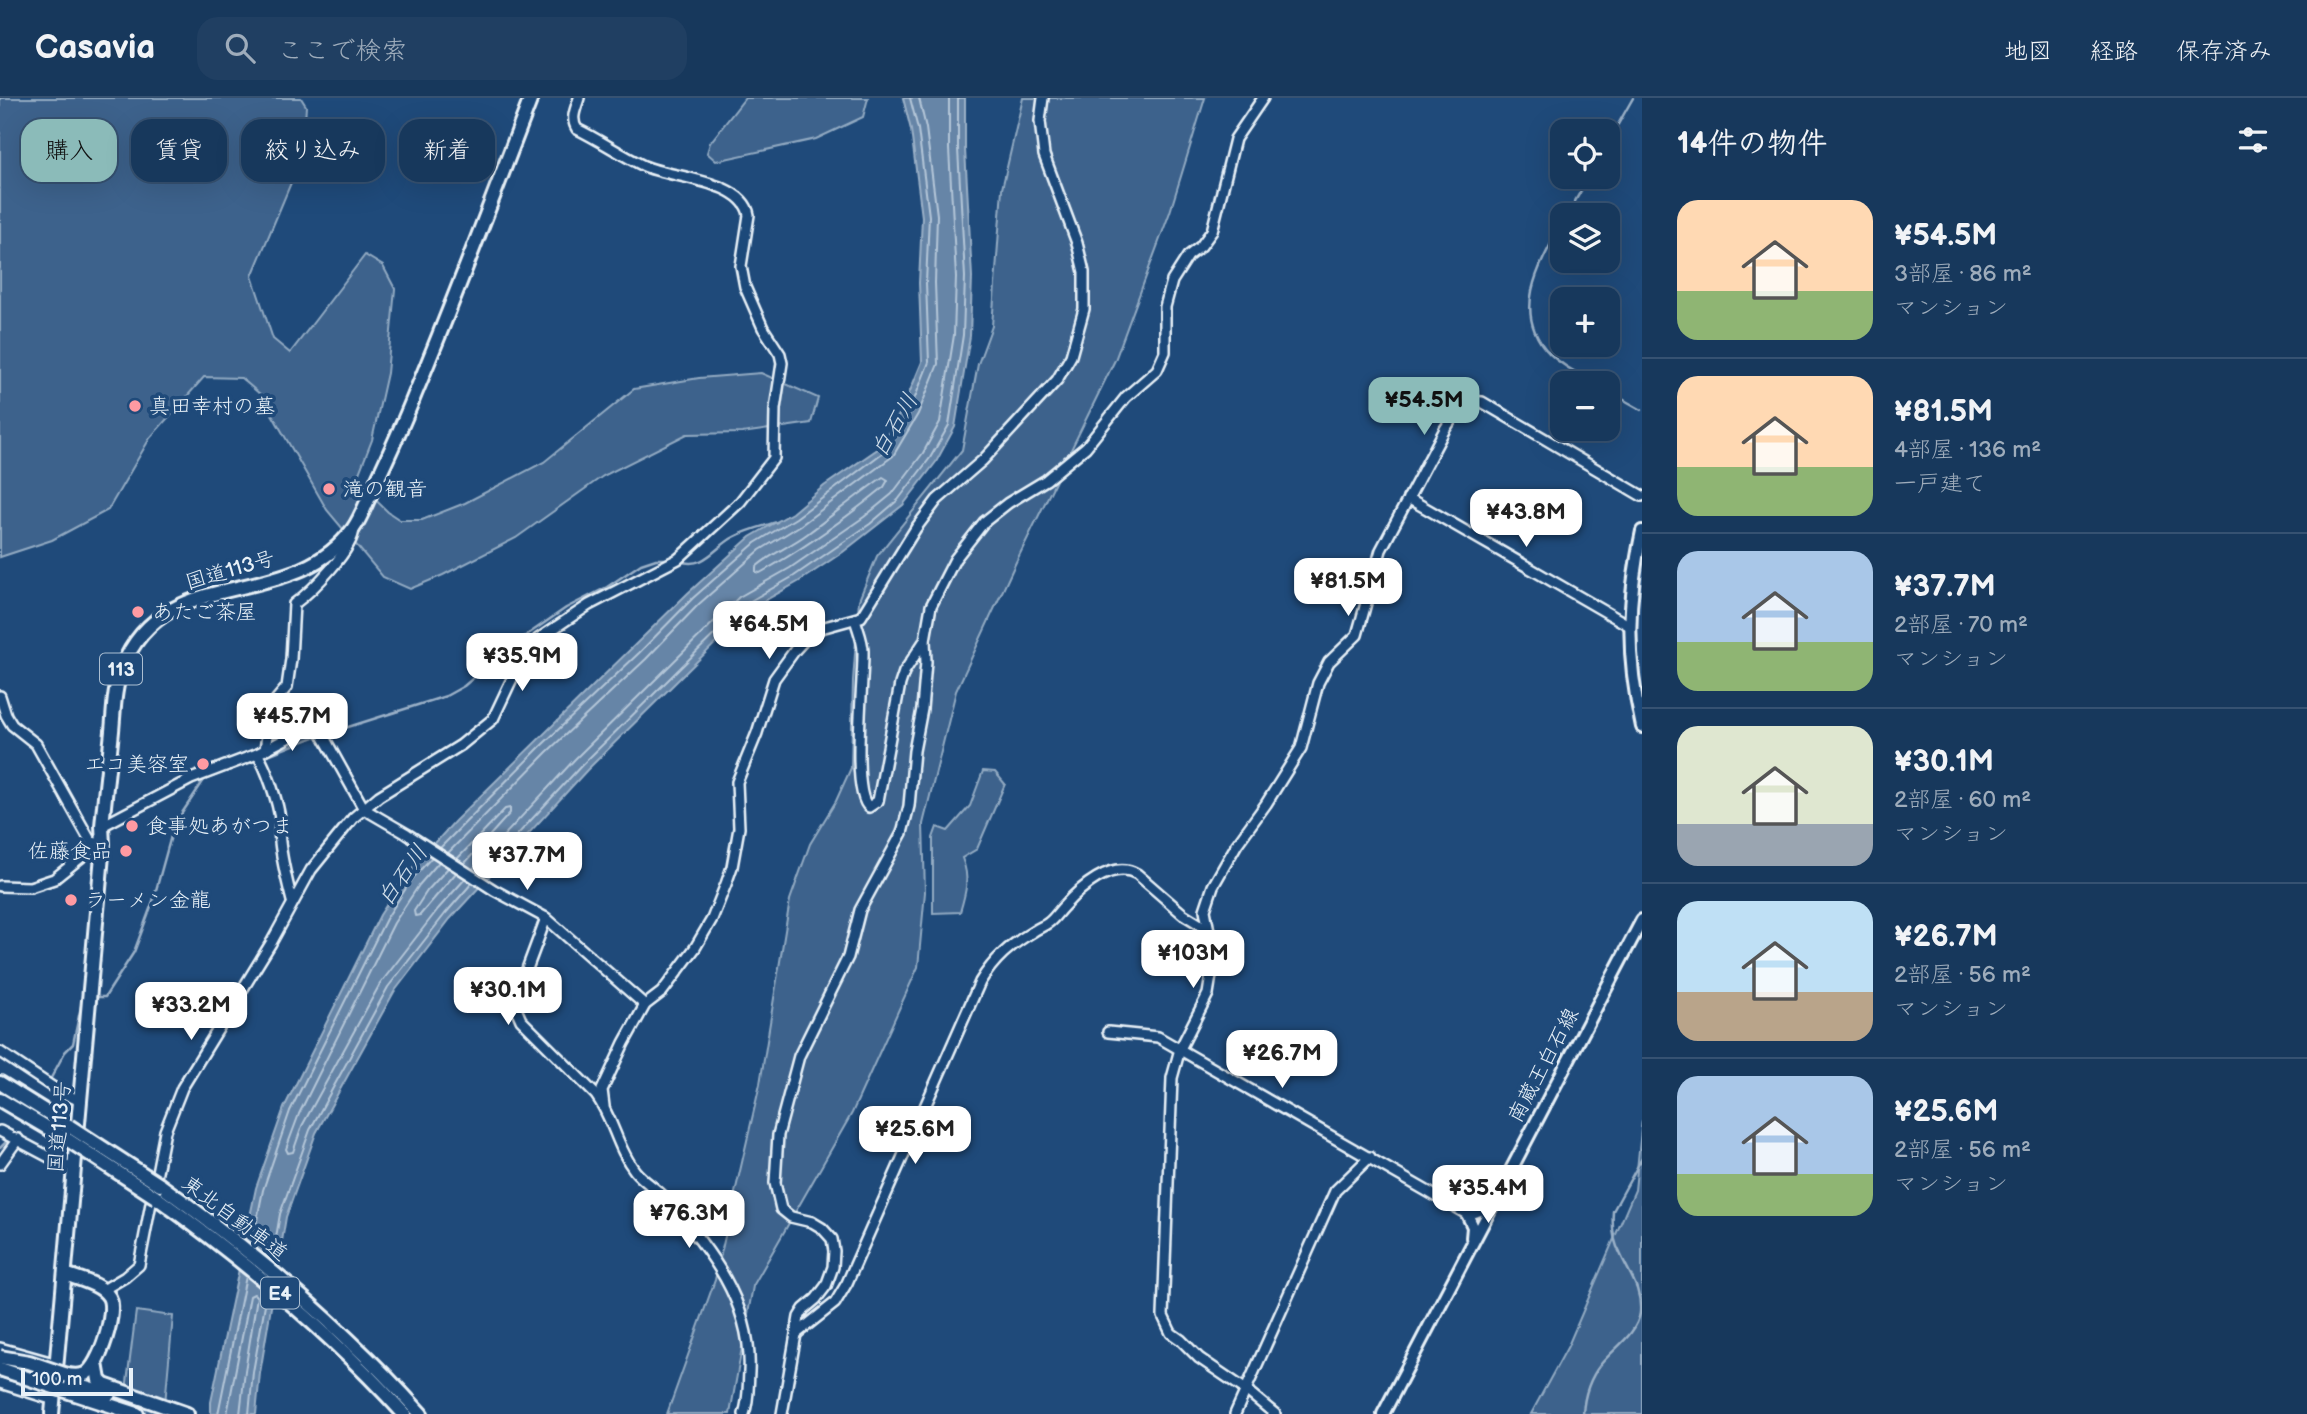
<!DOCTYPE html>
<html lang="ja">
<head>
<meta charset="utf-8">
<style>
  :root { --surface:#17385c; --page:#203f62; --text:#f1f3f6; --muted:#9eacbb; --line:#365272; --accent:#8bbbb9 }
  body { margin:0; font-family:"Balsamiq Sans","Klee One",sans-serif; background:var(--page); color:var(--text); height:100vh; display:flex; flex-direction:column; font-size:26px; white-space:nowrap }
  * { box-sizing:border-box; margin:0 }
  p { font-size:23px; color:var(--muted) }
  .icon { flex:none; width:38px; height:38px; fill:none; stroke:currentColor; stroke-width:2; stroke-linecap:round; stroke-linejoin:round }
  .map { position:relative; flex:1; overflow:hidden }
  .sheet { display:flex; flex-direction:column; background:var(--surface); width:665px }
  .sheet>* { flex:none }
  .top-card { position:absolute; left:21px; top:21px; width:665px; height:63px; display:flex; gap:14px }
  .controls { position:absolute; left:1550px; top:21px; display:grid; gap:14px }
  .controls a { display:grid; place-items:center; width:70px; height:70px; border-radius:14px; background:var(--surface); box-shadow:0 7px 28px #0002,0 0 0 2px var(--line); font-size:35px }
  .scale { position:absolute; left:21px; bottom:18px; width:112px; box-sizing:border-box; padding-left:7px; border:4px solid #e8f1f8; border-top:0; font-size:19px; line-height:24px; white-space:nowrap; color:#e8f1f8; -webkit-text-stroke:5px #1f4a7a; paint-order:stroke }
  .price { position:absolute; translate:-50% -60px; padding:0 16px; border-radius:14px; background:#fff; color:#222; font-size:23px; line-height:46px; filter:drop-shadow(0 2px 4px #0008) }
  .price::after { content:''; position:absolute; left:50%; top:42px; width:21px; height:16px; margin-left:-10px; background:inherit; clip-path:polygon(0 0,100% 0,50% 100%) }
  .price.on { background:var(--accent); color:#111 }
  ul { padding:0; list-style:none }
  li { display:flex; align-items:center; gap:21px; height:175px; padding:0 35px }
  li+li { border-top:2px solid var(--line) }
  li span { display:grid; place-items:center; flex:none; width:196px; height:140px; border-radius:21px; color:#555 }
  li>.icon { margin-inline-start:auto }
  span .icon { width:84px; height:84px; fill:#fffc; stroke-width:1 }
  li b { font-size:30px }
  h2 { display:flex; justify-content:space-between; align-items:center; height:84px; padding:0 35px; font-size:30px }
  .chip { padding:0 24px; border-radius:21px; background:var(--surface); box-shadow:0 7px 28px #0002,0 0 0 2px var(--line); font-size:24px; line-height:63px }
  .chip.on { background:var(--accent); color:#111 }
  header { display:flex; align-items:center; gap:42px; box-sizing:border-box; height:98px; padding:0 35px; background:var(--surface); border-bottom:2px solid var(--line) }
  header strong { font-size:33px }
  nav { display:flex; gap:38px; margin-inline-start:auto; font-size:24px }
  .search { width:490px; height:63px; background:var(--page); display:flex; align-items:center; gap:18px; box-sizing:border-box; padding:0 24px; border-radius:21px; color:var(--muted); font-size:26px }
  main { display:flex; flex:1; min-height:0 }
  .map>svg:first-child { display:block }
</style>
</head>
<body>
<header>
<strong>Casavia</strong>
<div class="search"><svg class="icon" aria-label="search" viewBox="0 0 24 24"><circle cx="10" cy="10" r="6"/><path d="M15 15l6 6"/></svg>ここで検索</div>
<nav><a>地図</a><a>経路</a><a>保存済み</a></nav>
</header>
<main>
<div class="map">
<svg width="1642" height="1316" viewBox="0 0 1642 1316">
  <rect width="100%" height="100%" fill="#1f4a7a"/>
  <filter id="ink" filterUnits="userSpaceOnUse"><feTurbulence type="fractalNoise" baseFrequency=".0143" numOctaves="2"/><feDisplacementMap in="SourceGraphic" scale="14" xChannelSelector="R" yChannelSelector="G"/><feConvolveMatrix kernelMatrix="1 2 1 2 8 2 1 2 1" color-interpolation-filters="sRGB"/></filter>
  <g filter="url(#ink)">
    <g fill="#3c628c" stroke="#92aac2" stroke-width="2">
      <polygon points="0,0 301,0 306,8 303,56 252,178 273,241 290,255 365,157 383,168 395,191 387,275 372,342 356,383 388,414 400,422 422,422 465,405 544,364 634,291 699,280 761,275 818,300 811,325 742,335 687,336 603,378 516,440 443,477 410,491 383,479 327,412 261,297 241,280 204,279 150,340 108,412 52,442 0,459"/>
      <polygon points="745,0 868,0 863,19 816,41 716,63 707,55 710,45"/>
      <polygon points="1023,0 1205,0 1170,114 1115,262 1016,464 956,593 923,726 925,794 918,869 852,1015 753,1188 730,1316 667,1316 715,1182 760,986 790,802 810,746 836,703 851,670 853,583 859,502 877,458 962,352 978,266 992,228 1002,91"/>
      <path d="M 983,673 L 995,674 L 1005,686 L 977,751 L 962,760 C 970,780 966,794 960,814 L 933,815 L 933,740 L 937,729 L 948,733 L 970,708 Z"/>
      <polygon points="1642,1022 1642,1316 1531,1316 1568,1248 1635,1092"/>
      <polygon points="136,1213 173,1218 165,1306 167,1316 123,1316"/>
    </g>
    <polygon fill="#6685a7" stroke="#9ab0c7" stroke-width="2" points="903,0 965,0 965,51 972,179 970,238 955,329 936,364 903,407 843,454 798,484 750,511 587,672 450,821 394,894 316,1035 286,1119 260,1275 256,1316 211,1316 211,1304 256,1090 284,1010 380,817 406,777 455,723 688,495 750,439 792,415 824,388 879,350 903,310 922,264 919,185 922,119 911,32"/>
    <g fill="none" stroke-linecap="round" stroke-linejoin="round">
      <g stroke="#b4c6d8" stroke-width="2">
        <path d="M 883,379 L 888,382 L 884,389 C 845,421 805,450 760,475 L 756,474 L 756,469 C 772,455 791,448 807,436 C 833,417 857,397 883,379 Z"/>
        <polyline points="440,750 541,648 639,555 693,500 755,445 796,420 885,353 910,312 929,264 926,185 929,118 918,31 910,0"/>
        <polyline points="448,755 547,654 646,561 699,506 760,452 801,427 893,358 918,316 938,266 935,185 937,117 926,30 919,0"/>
        <polyline points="457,761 505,711 510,710 510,715 464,766"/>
        <polyline points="439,764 419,787 394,825 299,1016 286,1051 288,1055 293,1054 302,1028 380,886 438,811 465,781"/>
        <polyline points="448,770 427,793 414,813 415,818 420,817 456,775"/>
        <polyline points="473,771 575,661 739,499 790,470 864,419 892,396 923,355 940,324 954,237 956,179 949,51 949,0"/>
        <polyline points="481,776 582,667 745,506 794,478 870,426 898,402 930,360 949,327 963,237 965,179 958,51 958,0"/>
        <polyline points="252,1147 263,1092 290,1013 386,821 412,781 432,759"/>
        <polyline points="272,1163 280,1116 310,1032 388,889 445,816 472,785"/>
        <polyline points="218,1316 246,1178"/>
        <polyline points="227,1316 250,1198 254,1196 257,1199 245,1273 240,1316"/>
        <polyline points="249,1316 253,1274 267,1195"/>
      </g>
      <g stroke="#9ab0c7" stroke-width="2.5">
        <polyline points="1608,44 1633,0"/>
        <polyline points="1567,117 1589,79"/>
        <path d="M 1563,124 C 1540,165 1510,214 1549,255 C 1562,268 1579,276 1595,285"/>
        <polyline points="1608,293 1642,312"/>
        <path d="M 680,463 C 704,472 716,448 734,439 C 747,432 764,428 777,424"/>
        <polyline points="326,636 446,598 464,588 508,550 566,510 607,489 641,466 656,461 670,461"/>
        <polyline points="98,899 105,899 134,854 153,803 174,727 204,682 319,637"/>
        <polyline points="51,980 65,954 73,946 83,899"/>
        <polyline points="0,1050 7,1043"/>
        <path d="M 1583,1316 C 1584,1297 1589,1281 1601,1266 C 1614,1250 1637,1236 1640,1215 C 1642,1190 1629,1176 1620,1155 C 1613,1143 1612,1127 1613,1113 L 1642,1060"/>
      </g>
      <defs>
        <g id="minor">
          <polyline points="1456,292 1466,303"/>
          <polyline points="1408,400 1630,528"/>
          <path d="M 855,521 C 858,532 863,543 863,553 C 864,581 850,695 869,709 L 878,703 L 900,586 L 904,574 L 925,542"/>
          <polyline points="0,598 6,617 12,627 36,646 91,744 103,746"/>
          <path d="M 265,652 L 271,608 L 287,589 L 291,561 L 294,506 C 312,493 354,451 354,430"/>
          <path d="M 257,656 C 266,668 279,707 280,722 C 280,730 279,737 280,744 C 282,764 287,783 292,803"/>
          <polyline points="102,728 191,681 257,656 299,634 315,630 320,632 364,711 407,736 494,792 546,820 645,907"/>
          <polyline points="0,788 30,789 54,781 95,748 101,746"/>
          <path d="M 546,820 L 514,906 L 521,922 L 596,997 C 613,1020 617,1050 635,1073 C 643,1083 657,1091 666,1101 C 709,1150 753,1206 749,1274 C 748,1288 749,1302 744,1316"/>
          <polyline points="1108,934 1158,939 1467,1116"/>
          <polyline points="0,954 57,992 80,1003"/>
          <polyline points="604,1008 602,992 624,945 645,907 662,894 695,850 712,821 726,786 732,769 739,730 737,684 757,635 774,581 795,552 806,540 821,530 861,519 916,430 937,402 983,362 1057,282 1071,258 1084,211 1084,174 1077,145 1044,57 1040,23 1043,0"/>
          <polyline points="0,1033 66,1068 75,1069"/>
          <polyline points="0,1066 18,1041"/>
          <path d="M 103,1192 L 125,1179 L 139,1167 L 165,1033 L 182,990 L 271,845 L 311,772 L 353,720 L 379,698 L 461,647 L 493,621 L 519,566 L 538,541 L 589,507 L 678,461 L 740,404 L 774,360 L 775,311 L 782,265 L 780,256 L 763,230 L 745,189 L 741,168 L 749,117 C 743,82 671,80 644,68 C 621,57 600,42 577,31 C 570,20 576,11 579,0"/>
          <path d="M 796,1236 L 835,1205 L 847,1185 L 980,884 C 994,861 1010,847 1034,833 C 1038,830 1044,828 1048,825 C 1054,821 1058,814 1063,809 C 1079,791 1112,761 1137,776 L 1183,816 L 1209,832"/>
          <polyline points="0,1250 57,1266"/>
          <polyline points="0,1285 54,1302"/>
          <polyline points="782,1316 799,1219 804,1211 816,1201 826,1188 833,1169 834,1153 832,1141 822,1130 812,1124 791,1119 781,1111 775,1085 778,1037 799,958 848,859 860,812 902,735 909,708 914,653 922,611 926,564 925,542 931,508 955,461 984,424 1008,405 1046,382 1086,349 1126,299 1157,272 1165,254 1165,209 1172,183 1188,158 1201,148 1212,133 1235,41 1263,0"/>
          <polyline points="1235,1316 1335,1093 1370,1059"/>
          <polyline points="1275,1316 1246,1292 1199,1260 1181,1242 1171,1235 1163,1218 1172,980 1180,951 1208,896 1214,859 1205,812 1213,788 1237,746 1266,706 1301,650 1318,585 1329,564 1357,537 1381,452 1445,331 1462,306 1469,303 1482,304 1642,398"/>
        </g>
        <g id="major">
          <path d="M 1642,433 C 1627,503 1626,559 1642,629"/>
          <polyline points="1472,1140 1473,1129 1467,1116 1491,1109"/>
          <polyline points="1383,1316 1642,822"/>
        </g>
        <g id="highway">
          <polyline points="0,985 69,1028"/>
          <polyline points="0,1002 68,1042"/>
          <path d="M 160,1087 C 255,1155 343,1229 421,1316"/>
          <path d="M 157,1100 C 246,1164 330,1234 404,1316"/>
          <polyline points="96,1265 99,1282 104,1287 187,1316"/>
          <path d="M 64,1276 C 71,1278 78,1279 85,1276 C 100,1268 117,1213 109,1199 C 102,1186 78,1181 65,1176"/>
          <polyline points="63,1282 109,1296"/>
          <polyline points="63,1292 137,1316"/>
          <path d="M 52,1316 L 103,746 L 102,728 C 105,696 109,664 112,633 C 114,612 114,590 122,570 C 164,462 292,515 353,431 C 361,420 366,405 372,393 C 387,361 402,329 415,296 C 456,198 493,99 531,0"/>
        </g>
      </defs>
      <use href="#minor" stroke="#e8f1f8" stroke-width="14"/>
      <use href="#major" stroke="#e8f1f8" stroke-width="16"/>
      <use href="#highway" stroke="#e8f1f8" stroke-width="18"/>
      <use href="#minor" stroke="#1f4a7a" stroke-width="9"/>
      <use href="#major" stroke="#1f4a7a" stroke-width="10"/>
      <use href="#highway" stroke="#1f4a7a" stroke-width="12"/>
      <defs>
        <g id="highway-bridge">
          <polyline points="69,1028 160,1087"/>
          <polyline points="68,1042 157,1100"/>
          <polyline points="0,1259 29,1264 64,1276"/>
          <polyline points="0,1271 63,1292"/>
        </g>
      </defs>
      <use href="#highway-bridge" stroke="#e8f1f8" stroke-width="18" stroke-linecap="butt"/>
      <use href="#highway-bridge" stroke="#1f4a7a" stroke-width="12"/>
    </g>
  </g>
  <g fill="#ff9aa2" stroke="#1f4a7a" stroke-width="2.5">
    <circle cx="135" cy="308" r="7"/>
    <circle cx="329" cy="391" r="7"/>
    <circle cx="138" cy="514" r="7"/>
    <circle cx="203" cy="666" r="7"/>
    <circle cx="132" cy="728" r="7"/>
    <circle cx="126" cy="753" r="7"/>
    <circle cx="71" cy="802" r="7"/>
  </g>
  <g text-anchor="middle" stroke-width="7" stroke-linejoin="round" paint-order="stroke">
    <g fill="#1f4a7a" stroke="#acbfd2" stroke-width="2">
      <rect x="100" y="555.5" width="42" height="31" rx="5"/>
      <rect x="261" y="1179.5" width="38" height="31" rx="5"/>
    </g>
    <g font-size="19" font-weight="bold" fill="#e8f1f8">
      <text x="121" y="578">113</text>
      <text x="280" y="1202">E4</text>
    </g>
    <g font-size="21" fill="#e8f1f8" stroke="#1f4a7a" text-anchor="start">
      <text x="149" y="315">真田幸村の墓</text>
      <text x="343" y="398">滝の観音</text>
      <text x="152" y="521">あたご茶屋</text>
      <text x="189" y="673" text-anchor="end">エコ美容室</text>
      <text x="146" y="735">食事処あがつま</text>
      <text x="112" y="760" text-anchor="end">佐藤食品</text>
      <text x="85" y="809">ラーメン金龍</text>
    </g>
    <g font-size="21" fill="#e8f1f8" stroke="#1f4a7a">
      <text transform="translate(230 472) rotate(-16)" y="7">国道113号</text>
      <text transform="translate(1543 967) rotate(-62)" y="7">南蔵王白石線</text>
      <text transform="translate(59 1029) rotate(-85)" y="7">国道113号</text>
      <text transform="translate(235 1120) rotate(37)" y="7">東北自動車道</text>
    </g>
    <g font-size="23" font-style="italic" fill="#d4e1ec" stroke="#1f4a7a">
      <text transform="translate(894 327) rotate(-60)" y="8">白石川</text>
      <text transform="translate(402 777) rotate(-55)" y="8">白石川</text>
    </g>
  </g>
</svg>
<div class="controls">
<a><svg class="icon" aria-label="locate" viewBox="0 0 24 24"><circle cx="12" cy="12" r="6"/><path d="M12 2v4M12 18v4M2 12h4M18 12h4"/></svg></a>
<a><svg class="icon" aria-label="layers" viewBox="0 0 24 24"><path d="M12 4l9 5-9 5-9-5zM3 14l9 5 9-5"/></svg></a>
<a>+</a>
<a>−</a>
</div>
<div class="scale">100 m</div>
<b class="price on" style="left:1424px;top:339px">¥54.5M</b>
<b class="price" style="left:1526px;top:451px">¥43.8M</b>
<b class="price" style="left:1348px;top:520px">¥81.5M</b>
<b class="price" style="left:769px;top:563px">¥64.5M</b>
<b class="price" style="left:522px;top:595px">¥35.9M</b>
<b class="price" style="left:292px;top:655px">¥45.7M</b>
<b class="price" style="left:527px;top:794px">¥37.7M</b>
<b class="price" style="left:1193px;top:892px">¥103M</b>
<b class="price" style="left:508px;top:929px">¥30.1M</b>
<b class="price" style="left:191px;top:944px">¥33.2M</b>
<b class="price" style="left:1282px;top:992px">¥26.7M</b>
<b class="price" style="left:915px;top:1068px">¥25.6M</b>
<b class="price" style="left:1488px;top:1127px">¥35.4M</b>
<b class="price" style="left:689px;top:1152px">¥76.3M</b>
<div class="top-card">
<a class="chip on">購入</a>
<a class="chip">賃貸</a>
<a class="chip">絞り込み</a>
<a class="chip">新着</a>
</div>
</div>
<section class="sheet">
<h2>14件の物件<svg class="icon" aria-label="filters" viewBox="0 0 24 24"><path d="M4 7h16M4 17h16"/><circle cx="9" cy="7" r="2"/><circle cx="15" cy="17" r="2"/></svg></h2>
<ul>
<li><span style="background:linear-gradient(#ffd9b3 65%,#8fb573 0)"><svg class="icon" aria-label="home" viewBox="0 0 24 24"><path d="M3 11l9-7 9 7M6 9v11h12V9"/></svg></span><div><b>¥54.5M</b><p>3部屋 · 86 m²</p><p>マンション</p></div></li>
<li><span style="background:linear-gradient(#ffd9b3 65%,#8fb573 0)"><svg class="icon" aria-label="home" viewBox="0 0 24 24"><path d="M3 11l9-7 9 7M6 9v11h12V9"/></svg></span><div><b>¥81.5M</b><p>4部屋 · 136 m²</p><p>一戸建て</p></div></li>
<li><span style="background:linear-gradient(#a9c7e8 65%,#8fb573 0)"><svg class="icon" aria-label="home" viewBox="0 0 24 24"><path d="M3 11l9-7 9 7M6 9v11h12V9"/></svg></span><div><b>¥37.7M</b><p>2部屋 · 70 m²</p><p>マンション</p></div></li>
<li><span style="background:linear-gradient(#dfe7d0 70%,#9aa5b1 0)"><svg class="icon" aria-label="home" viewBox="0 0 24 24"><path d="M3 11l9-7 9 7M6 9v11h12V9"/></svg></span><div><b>¥30.1M</b><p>2部屋 · 60 m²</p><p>マンション</p></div></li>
<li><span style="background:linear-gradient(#bfe0f5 65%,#b9a48a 0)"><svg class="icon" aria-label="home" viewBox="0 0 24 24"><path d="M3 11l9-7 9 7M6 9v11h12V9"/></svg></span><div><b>¥26.7M</b><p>2部屋 · 56 m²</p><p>マンション</p></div></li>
<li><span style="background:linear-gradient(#a9c7e8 70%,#8fb573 0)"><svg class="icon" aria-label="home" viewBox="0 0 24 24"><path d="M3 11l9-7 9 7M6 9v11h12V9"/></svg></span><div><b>¥25.6M</b><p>2部屋 · 56 m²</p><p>マンション</p></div></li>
</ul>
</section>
</main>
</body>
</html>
